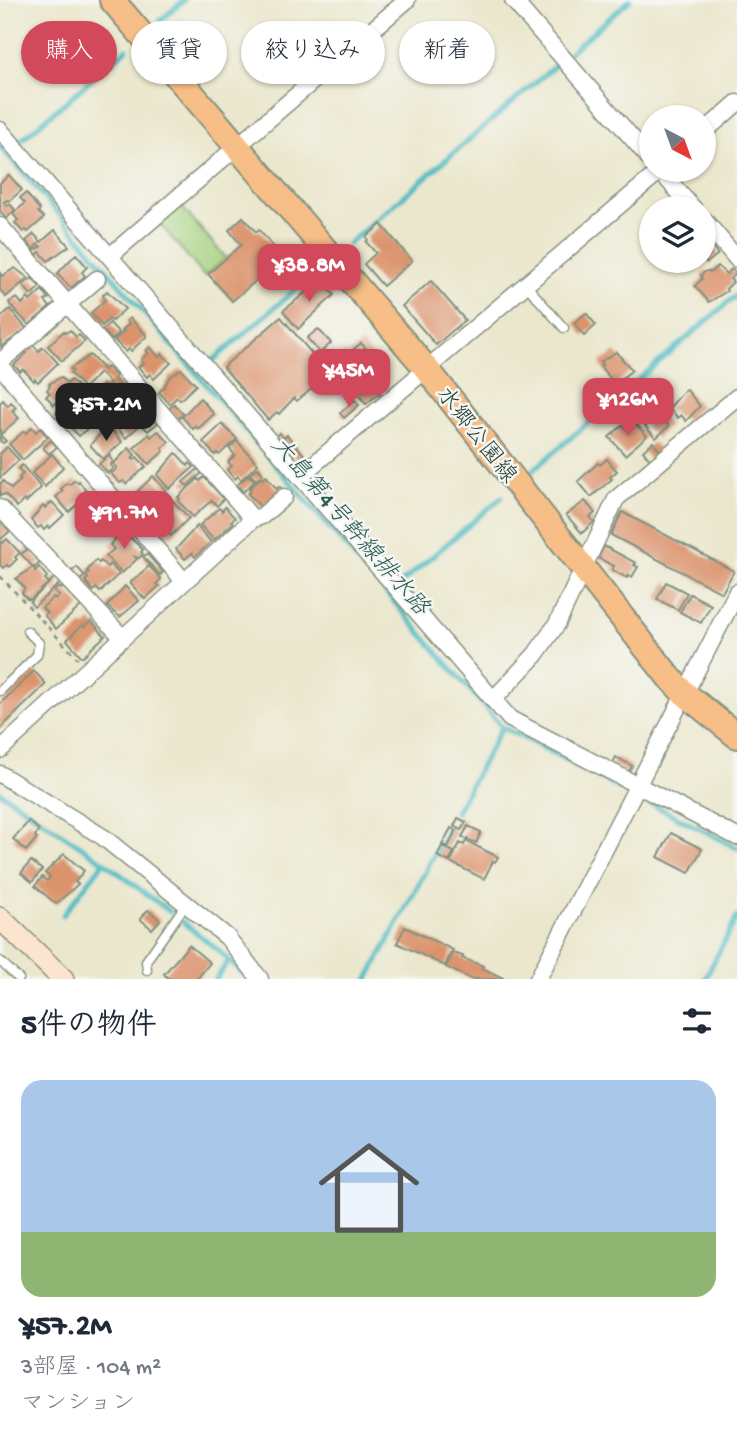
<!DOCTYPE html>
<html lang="ja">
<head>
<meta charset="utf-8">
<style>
  :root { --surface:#fff; --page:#f2f2f3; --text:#1f2937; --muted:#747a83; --accent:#d1495b }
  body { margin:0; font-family:"Gochi Hand","Klee One",sans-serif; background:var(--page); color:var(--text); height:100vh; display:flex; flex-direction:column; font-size:26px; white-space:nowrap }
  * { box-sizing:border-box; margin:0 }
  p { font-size:23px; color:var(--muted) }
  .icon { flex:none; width:38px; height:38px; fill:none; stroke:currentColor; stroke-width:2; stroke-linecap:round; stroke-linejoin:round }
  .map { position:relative; height:979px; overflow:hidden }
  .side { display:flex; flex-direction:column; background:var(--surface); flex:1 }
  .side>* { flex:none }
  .hud { position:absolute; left:21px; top:21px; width:696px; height:63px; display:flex; gap:14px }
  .needle { width:46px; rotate:139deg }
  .tools { position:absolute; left:639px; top:105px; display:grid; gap:14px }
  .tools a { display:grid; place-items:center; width:77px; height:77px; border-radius:50%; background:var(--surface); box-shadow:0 2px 5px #0004; font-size:35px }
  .price { position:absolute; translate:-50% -60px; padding:0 16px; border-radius:14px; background:var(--accent); color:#fff; font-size:23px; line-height:46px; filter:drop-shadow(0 2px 4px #0008) }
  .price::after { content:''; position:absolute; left:50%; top:42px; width:21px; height:16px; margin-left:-10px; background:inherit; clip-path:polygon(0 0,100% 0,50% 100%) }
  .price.on { background:#222; color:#fff }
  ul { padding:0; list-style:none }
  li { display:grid; align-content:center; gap:14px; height:371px; padding:0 21px }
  li span { display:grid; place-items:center; height:217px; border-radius:21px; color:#555 }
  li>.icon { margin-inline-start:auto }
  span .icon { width:126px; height:126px; fill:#fffc; stroke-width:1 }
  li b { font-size:30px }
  h2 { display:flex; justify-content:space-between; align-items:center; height:84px; padding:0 21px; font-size:30px }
  .chip { padding:0 24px; border-radius:32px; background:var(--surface); box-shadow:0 2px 5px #0004; font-size:24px; line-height:63px }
  .chip.on { background:var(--accent); color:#fff }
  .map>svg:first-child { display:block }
</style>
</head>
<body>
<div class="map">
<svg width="737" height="979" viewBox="0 0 737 979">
  <rect width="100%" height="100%" fill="#f6f6f2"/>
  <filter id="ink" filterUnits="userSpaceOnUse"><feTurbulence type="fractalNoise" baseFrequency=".0143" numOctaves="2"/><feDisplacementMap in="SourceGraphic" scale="14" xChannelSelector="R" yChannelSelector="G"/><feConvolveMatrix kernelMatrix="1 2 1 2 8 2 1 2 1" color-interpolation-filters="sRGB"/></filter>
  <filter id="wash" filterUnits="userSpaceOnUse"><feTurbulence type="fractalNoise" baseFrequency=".00686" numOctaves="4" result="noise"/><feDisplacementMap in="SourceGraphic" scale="28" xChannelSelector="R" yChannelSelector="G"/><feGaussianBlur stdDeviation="1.57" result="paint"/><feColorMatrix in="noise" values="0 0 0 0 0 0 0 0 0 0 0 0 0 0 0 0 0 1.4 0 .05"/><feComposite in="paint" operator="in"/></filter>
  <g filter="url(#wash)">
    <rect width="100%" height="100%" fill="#ebe7cd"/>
    <polygon fill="#a5d27f" stroke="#62885a" stroke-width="2" points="180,205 226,258 204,276 159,223"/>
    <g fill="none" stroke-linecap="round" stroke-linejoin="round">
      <g stroke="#4ebcc3" stroke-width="5">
        <polyline points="160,21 184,0"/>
        <polyline points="569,53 630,0"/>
        <polyline points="19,142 127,49"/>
        <polyline points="0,146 502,727 737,848"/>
        <polyline points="348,244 557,64"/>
        <polyline points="210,363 317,271"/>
        <polyline points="532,471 737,295"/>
        <polyline points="400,584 502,497"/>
        <polyline points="0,792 104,862 170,912"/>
        <polyline points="456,812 502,727"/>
        <polyline points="63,915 104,862"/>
        <polyline points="183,922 218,950 244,975"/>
        <polyline points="216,979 229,960"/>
        <polyline points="368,979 449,827"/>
        <polyline points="705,979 737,917"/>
      </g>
    </g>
    <g id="blocks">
      <g fill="#dc936c">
        <polygon points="9,175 22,190 9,201 7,200 4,202 7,206 10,204 15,210 6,219 0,211 0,183"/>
        <polygon points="26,193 40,210 38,212 44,218 28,232 26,230 23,232 15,223 18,220 13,214 25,203 20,198"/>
        <polygon points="243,217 256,232 259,230 283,258 232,301 208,274 241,245 229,230"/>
        <polygon points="381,224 412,261 383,286 364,264 376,253 366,242 368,240 366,237"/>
        <polygon points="55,230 69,246 48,261 40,252 37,255 33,251 41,247 38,244 33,249 26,241 34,234 41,242"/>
        <polygon points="709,243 718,254 707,263 704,260 704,248"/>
        <polygon points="76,254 87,267 82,272 85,276 71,288 57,274"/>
        <polygon points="718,266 726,274 732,269 736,274 730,279 733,282 726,289 727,291 709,302 695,286 702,279 701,275 706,271 711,272"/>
        <polygon points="15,268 28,278 6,297 0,290 0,273 2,276"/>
        <polygon points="32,278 40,287 31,295 23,285"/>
        <polygon points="321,280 334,295 298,329 283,311"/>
        <polygon points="431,281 465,320 436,345 402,306"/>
        <polygon points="42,290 49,298 45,301 50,307 29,325 10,305 9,302 17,298 22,304 28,298 30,301"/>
        <polygon points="107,291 125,309 112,321 109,319 102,326 91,313 105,300 103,295"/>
        <polygon points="10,309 27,329 1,347 0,318"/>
        <polygon points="586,313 596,325 584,336 574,323"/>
        <polygon points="281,317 329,374 297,401 294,398 279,414 277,412 268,420 223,367"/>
        <polygon points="130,318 147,336 131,351 129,349 126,352 114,340 124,331 122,330 129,324 127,321"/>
        <polygon points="110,323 119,333 112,340 102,330"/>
        <polygon points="318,329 331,343 320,353 307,338"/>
        <polygon points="70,330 76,337 79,335 85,341 62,361 48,346 64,331 66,333"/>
        <polygon points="361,343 376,360 363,372 360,368 358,370 364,378 367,376 381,392 366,404 334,366 336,365 334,362 345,352 347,355"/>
        <polygon points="32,344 39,351 43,347 58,363 38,382 35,379 34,381 23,369 20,372 14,365 27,353 24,351"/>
        <polygon points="150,347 159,357 162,354 171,363 154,379 150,374 147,377 138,367 144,363 141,360 148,353 146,351"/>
        <polygon points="616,352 632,370 615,384 600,366 602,365 600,362"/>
        <polygon points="90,355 104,370 107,367 116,376 114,379 125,391 122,394 124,395 104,413 90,397 103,385 105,388 110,383 100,373 84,388 70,373 73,371 70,369"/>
        <polygon points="181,369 196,385 180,400 177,397 170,404 159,392 166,385 165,384 170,377"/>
        <polygon points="61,377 67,384 71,380 80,389 60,407 56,403 54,405 46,396 50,393 47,390 50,386 49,384"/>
        <polygon points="686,389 700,406 686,421 681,415 678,418 669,408"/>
        <polygon points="81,390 102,416 79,436 56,413"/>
        <polygon points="200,398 214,414 198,429 196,426 193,429 182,417"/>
        <polygon points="3,400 8,406 11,402 16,407 12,411 19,418 0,435 6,441 3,443 0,441 0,403"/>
        <polygon points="355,400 359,405 344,418 340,413"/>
        <polygon points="125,401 144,421 126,438 107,417"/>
        <polygon points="174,404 183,414 178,419 169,409"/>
        <polygon points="659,414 669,426 656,438 645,426"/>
        <polygon points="152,417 158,423 148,431 143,426"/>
        <polygon points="634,422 647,436 625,455 609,437 623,425 625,428"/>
        <polygon points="222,424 237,439 219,455 217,453 215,455 203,442"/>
        <polygon points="32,427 36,432 40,428 48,437 23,460 9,444 24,431 26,433"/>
        <polygon points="109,427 122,442 103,459 90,445 102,432 103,433"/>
        <polygon points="158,431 169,442 162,448 164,451 149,464 134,448 149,434 151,437"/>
        <polygon points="280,433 284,438 287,435 305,456 299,462 276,436"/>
        <polygon points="51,440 57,447 49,454 43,448"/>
        <polygon points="237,441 258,464 241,480 238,476 235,479 227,470 232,466 228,462 235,455 229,448"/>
        <polygon points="653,442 661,452 651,461 643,451"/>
        <polygon points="7,447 19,460 0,478 0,454"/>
        <polygon points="129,448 135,455 132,458 134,460 137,457 146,467 126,484 123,481 120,483 111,474 117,468 113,464"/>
        <polygon points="176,453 188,466 190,463 194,467 169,489 157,475"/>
        <polygon points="52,454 63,467 45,487 32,473"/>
        <polygon points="109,455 113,462 110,465 113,468 108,473 99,464"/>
        <polygon points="607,459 617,471 610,477 612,479 591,497 578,481 598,463 600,465"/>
        <polygon points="22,465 41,488 26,502 24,500 17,507 5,494 0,496 0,484 3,481 11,489 21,480 19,478 23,474 18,469"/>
        <polygon points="258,468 263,474 256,480 250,474"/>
        <polygon points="198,469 202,473 187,486 183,482"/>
        <polygon points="249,475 255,481 243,492 237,485"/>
        <polygon points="153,476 167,492 151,506 150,505 144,510 132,497"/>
        <polygon points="266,476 277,489 279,486 284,491 261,507 248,494 251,491 249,489 261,477 262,479"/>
        <polygon points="204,477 224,499 217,506 212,500 193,517 178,501 180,499 178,497 198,479 200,481"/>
        <polygon points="75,480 78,483 79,481 88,494 69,512 56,497 63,491 61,489 67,483 69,485"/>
        <polygon points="173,501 189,518 171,536 168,533 165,536 155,524 157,521 155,518"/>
        <polygon points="585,501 595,513 590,517 594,522 582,533 566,515"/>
        <polygon points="52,502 64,515 50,528 48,526 44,530 41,526 38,528 31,520 43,506 45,508"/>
        <polygon points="225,507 235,518 231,521 233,523 214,540 200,525 219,508 222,511"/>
        <polygon points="622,512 734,571 722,593 611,535"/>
        <polygon points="0,520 10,531 0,540"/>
        <polygon points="197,526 211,542 195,557 192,553 185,559 176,549"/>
        <polygon points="125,527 132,535 123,543 131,538 143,550 141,552 143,554 139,558 135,557 137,559 122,573 106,556 114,549 110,545"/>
        <polygon points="7,539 20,553 15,557 17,559 9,567 7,565 3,568 0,565 0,540 2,543"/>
        <polygon points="604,546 636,563 634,565 638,567 632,577 629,575 627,578 612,570 614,566 598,558"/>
        <polygon points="29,548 41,562 34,568 21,554"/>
        <polygon points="147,554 163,572 160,575 143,557"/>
        <polygon points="96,560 99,563 101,561 107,567 110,564 119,574 100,592 96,588 93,591 85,581 88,578 86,575 89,572 87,571"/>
        <polygon points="149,566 161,579 156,584 159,586 145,599 130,583"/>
        <polygon points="33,567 35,571 39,567 47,577 45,579 49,583 31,599 27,599 22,593 25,588 16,579"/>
        <polygon points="77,567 85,576 79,581 71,572"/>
        <polygon points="55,577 60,583 34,607 30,602"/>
        <polygon points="666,582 687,593 678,610 657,599"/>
        <polygon points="125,586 139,601 120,617 107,606"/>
        <polygon points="59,587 61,589 63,587 81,606 56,629 44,615 47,613 42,608 54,597 56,599 59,596 54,591"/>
        <polygon points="690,594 711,605 701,623 680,612"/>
        <polygon points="91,621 105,636 82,657 67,640 82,625 84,627"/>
        <polygon points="34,671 46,684 0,729 0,704"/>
        <polygon points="616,757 632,766 628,773 612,765"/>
        <polygon points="458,818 466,822 461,830 454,826"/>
        <polygon points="29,821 39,830 35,836 37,838 26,851 13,839"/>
        <polygon points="468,826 481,832 476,843 462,837"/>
        <polygon points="451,828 456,831 448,847 442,845"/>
        <polygon points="671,833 702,849 689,873 658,857"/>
        <polygon points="466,841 498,857 495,862 493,861 484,879 450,862 460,843 464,845"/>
        <polygon points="442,846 454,852 449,862 437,856"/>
        <polygon points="64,854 84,871 75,882 78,884 56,904 35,886 42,877 47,881 50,877 45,873"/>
        <polygon points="31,861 42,870 32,882 21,873"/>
        <polygon points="148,910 160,920 152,929 140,919"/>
        <polygon points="405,927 453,950 445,966 397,943"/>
        <polygon points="189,945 210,963 197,979 169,979 164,974"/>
        <polygon points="453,953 463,956 462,958 483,966 482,968 505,979 471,979 446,967"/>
      </g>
    </g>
  </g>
  <g filter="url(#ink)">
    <use href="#blocks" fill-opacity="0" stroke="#859280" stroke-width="2"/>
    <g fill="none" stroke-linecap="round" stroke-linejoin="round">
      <defs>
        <g id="lane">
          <polyline points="525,284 564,328"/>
          <polyline points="0,691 37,655 39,643 27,631"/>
          <polyline points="0,961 19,979"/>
          <polyline points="147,970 146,961 186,904"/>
        </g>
        <g id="street">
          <polyline points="513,0 651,160"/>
          <polyline points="0,130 510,719 737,837"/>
          <polyline points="704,132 737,103"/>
          <polyline points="659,170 693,208"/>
          <polyline points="704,220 737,259"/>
          <polyline points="0,226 253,519"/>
          <polyline points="110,256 407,0"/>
          <polyline points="0,362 97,279"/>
          <polyline points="0,366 183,580"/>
          <polyline points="300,476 661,170"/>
          <polyline points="0,508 122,637"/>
          <polyline points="493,700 535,655 557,624 616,499 737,397"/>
          <polyline points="0,750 253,519 262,516 284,497"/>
          <polyline points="0,774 103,837 227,937 260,979"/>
          <polyline points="538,979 737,592"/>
        </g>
        <polyline id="secondary" points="0,918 63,979"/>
        <polyline id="primary" points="112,0 426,368 669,677 684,693 737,736"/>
      </defs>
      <use href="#lane" stroke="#859280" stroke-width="11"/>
      <use href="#street" stroke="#859280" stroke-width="19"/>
      <use href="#secondary" stroke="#859280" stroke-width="24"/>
      <use href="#primary" stroke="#859280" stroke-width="28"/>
      <polyline stroke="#859280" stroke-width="2.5" stroke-dasharray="5 5" stroke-linecap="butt" points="0,576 78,659"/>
      <use href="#lane" stroke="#fff" stroke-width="8"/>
      <use href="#street" stroke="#fff" stroke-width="16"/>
      <use href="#secondary" stroke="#fce5cf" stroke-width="21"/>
      <use href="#primary" stroke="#f7be87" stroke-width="24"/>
    </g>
  </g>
  <g text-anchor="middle" stroke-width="5" stroke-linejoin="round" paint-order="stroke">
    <g font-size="23" fill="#1f3d34" stroke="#f6f6f2">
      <text transform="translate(478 434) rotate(52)" y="8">水郷公園線</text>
    </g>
    <g font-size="24" font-style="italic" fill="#2b5d58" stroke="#f6f6f2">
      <text transform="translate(351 525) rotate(49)" y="8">大島第4号幹線排水路</text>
    </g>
  </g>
</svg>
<div class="tools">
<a><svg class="needle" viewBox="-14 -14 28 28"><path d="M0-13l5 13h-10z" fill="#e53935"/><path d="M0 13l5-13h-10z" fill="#747a83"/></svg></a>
<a><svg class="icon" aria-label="layers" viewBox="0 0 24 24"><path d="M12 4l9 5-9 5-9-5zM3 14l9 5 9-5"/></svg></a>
</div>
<b class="price" style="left:309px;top:304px">¥38.8M</b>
<b class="price" style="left:349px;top:409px">¥45M</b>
<b class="price" style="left:628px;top:438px">¥126M</b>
<b class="price on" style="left:106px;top:443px">¥57.2M</b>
<b class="price" style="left:124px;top:551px">¥91.7M</b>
<div class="hud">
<a class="chip on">購入</a>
<a class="chip">賃貸</a>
<a class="chip">絞り込み</a>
<a class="chip">新着</a>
</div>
</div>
<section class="side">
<h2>5件の物件<svg class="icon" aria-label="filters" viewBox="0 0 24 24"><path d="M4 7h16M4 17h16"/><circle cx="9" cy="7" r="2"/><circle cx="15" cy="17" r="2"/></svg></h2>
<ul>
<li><span style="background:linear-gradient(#a9c7e8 70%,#8fb573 0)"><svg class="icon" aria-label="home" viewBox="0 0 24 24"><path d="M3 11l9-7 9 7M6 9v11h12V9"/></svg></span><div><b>¥57.2M</b><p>3部屋 · 104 m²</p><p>マンション</p></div></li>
</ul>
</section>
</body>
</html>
